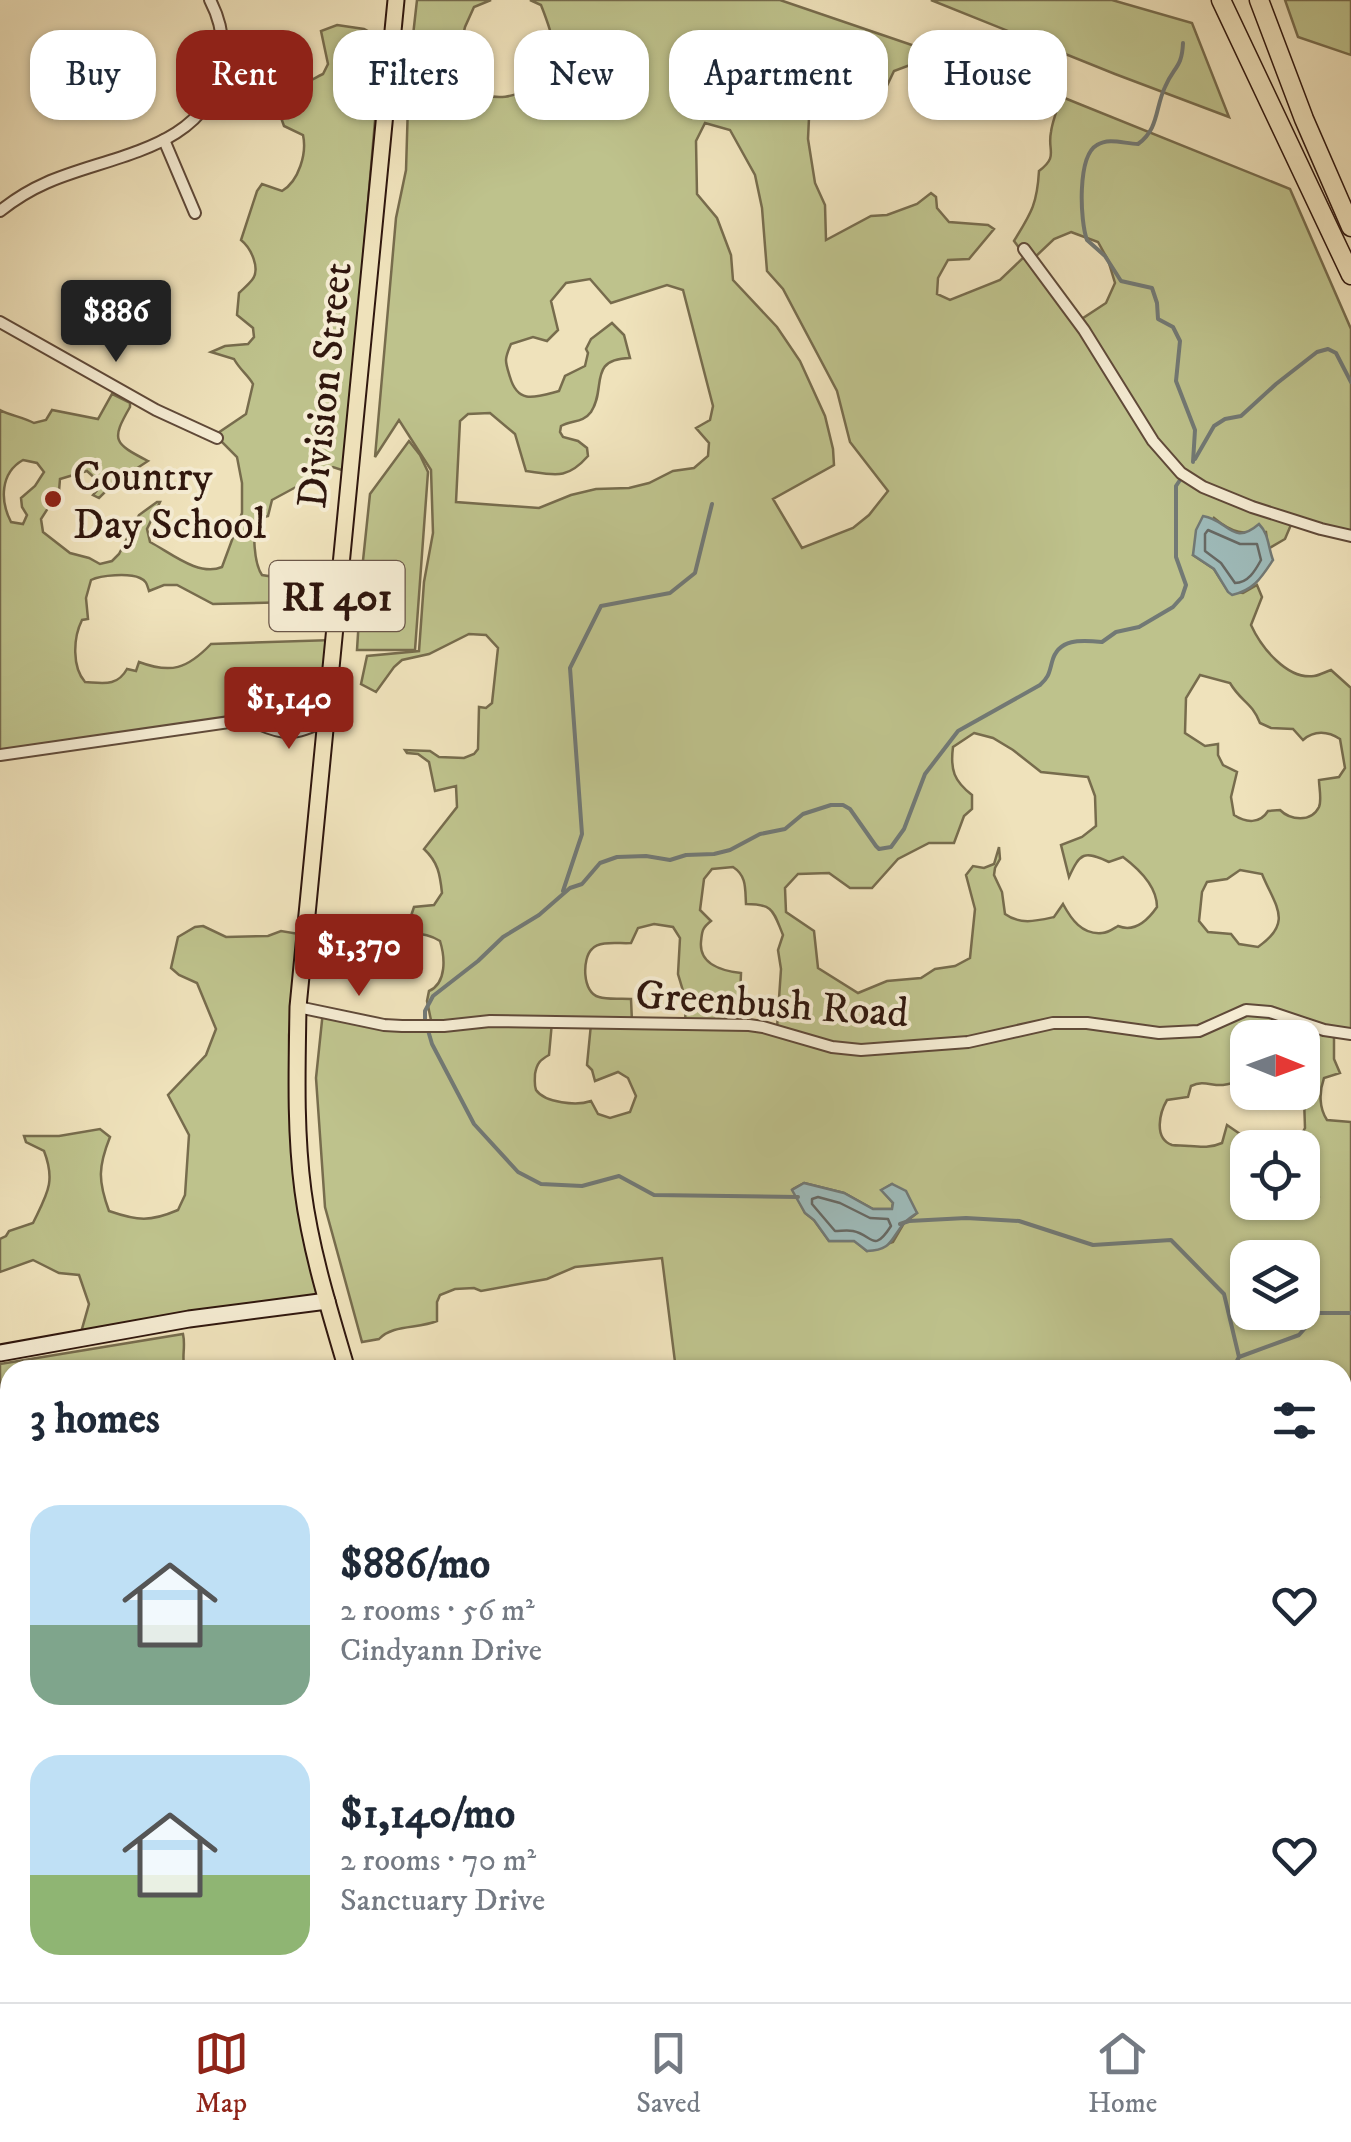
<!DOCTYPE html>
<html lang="en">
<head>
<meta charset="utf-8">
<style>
  :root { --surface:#fff; --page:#f6f6f7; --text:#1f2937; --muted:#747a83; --line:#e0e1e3; --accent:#8f2418 }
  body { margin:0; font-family:"IM FELL DW Pica",serif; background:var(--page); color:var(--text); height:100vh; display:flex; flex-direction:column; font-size:38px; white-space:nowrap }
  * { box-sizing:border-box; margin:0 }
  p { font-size:32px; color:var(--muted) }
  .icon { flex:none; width:55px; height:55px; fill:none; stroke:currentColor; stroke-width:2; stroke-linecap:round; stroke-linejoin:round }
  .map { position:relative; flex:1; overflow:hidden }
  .drawer { position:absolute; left:0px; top:1360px; width:1352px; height:642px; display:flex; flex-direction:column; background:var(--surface); border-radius:30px 30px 0 0; box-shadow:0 2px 8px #0004 }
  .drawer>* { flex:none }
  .top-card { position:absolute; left:30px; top:30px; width:1292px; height:90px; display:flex; gap:20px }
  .needle { width:65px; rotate:91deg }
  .fabs { position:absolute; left:1230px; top:1020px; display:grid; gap:20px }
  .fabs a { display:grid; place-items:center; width:90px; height:90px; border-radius:20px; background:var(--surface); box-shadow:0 2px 8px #0004; font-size:50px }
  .price { position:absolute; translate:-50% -85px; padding:0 22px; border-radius:10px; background:var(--accent); color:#fff; font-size:32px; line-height:65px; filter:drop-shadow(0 2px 5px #0008) }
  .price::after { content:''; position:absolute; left:50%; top:60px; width:30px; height:22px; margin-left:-15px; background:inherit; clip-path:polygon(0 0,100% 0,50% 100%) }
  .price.active { background:#222; color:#fff }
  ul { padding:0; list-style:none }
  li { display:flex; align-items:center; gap:30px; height:250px; padding:0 30px }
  li span { display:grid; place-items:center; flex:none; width:280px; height:200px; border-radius:30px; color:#555 }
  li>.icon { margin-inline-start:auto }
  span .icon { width:120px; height:120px; fill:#fffc; stroke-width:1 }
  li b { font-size:42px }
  h2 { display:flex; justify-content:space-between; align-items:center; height:120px; padding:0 30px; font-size:42px }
  .pill { padding:0 35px; border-radius:30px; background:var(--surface); box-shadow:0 2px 8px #0004; font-size:35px; line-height:90px }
  .pill.active { background:var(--accent); color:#fff }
  .menu { display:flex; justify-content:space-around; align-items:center; height:140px; border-top:2px solid var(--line); background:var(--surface); font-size:28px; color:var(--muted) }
  .menu a { display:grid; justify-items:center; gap:5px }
  .menu .active { color:var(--accent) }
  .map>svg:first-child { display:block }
</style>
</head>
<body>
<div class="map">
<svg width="1351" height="2002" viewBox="0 0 1351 2002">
  <rect width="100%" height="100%" fill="#efe2bb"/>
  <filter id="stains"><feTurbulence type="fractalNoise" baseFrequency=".002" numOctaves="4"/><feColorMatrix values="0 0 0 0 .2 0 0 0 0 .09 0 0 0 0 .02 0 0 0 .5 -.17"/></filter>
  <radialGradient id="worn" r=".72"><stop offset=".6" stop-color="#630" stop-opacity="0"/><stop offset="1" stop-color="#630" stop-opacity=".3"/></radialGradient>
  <g fill="#bec28c" stroke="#776c4d" stroke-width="2.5" fill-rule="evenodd">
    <path d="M 417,0 L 491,0 L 474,7 L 465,27 L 458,57 L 471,90 C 501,104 516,95 546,83 C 560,52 553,36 541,5 L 530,0 L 780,0 L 947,57 L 918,62 L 894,71 L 884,92 L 856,90 L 843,96 L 826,93 L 810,97 L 808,139 L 815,183 L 825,205 L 826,240 L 871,216 L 887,215 L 917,204 L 931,193 L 936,197 L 937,208 L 949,222 L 988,225 L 994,229 L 969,259 L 948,260 L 938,278 L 937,294 L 950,300 L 1000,280 L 1025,256 L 1014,241 C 1031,213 1037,205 1039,171 C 1059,156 1047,151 1051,132 C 1052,123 1056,114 1058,105 L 1054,97 L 1057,95 L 1290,189 L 1351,329 L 1351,535 L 1293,520 L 1285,539 L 1268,549 L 1266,532 C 1243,534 1233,534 1214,518 L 1193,555 L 1214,569 L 1228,591 L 1243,593 L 1257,585 L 1262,597 L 1251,625 C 1261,647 1287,680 1314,676 C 1320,675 1325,672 1331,670 L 1351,688 L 1351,1033 L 1334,1034 L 1334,1059 L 1340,1073 L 1324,1078 C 1319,1092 1319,1108 1327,1120 L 1351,1122 L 1351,1429 L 1348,1423 L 1343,1421 L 1342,1370 L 676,1370 L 662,1258 L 575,1267 L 547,1279 L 481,1291 L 474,1288 L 455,1289 L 440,1295 L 437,1302 L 437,1321 C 418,1329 393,1324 379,1339 L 362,1342 L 325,1207 L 316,1078 L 323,1011 L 393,1025 L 432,1025 L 427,1001 L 429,991 C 447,983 445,957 440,941 C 423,930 406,936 388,926 L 403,925 L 409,922 L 414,907 L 434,905 L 442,893 C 440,874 438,862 424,849 L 457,807 L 456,786 L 435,791 L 429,762 L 418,754 L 407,753 L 405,750 L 430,751 L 439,757 L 464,758 L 474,754 L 478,749 L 479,707 L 486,708 L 492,703 L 498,648 L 486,635 L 469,634 L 429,654 L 402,660 L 394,667 L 376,692 L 361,684 L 367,656 L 419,651 L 424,582 L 433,533 L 431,470 L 399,420 L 375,457 L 396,218 L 406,170 L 409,71 ZM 705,123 L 730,130 L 755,175 L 762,208 L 767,271 L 783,289 L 837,391 L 850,442 L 888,491 L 869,515 L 853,528 L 802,548 L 773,499 L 834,465 L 833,449 L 825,416 L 800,361 L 777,327 L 733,280 L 731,255 L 717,218 L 697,194 L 696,141 ZM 1071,232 L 1098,242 L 1108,260 L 1115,283 L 1106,303 L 1080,320 L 1033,259 L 1054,239 ZM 590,279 L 611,303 L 667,285 L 683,290 L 713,406 L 710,420 L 696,428 L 709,443 L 708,456 L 694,468 L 673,471 L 649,483 L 629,488 L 596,489 L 571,495 L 539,508 L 456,502 L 460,421 L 468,414 L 490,413 L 515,434 L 526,471 C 555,475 567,480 588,456 L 587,448 L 578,441 L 563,437 L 560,432 L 561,426 C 572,420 583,423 591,412 C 607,388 587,359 630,358 L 624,335 L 612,323 L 591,339 L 586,349 L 588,353 L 585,366 L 565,376 L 559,391 C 536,397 518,405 510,377 C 505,361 504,360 511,344 L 533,337 L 547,341 L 558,330 L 551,301 L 566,283 ZM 1200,675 L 1230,683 C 1241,702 1252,702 1260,723 L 1271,728 L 1293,729 L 1303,740 C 1314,730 1328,731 1340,739 L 1345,768 L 1339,777 L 1319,780 C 1319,787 1322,800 1319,807 C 1311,823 1290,820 1280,810 L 1268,811 C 1260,824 1246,823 1234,815 L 1231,797 L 1237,772 L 1223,765 L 1218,755 L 1218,744 L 1205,746 L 1185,733 L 1186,698 ZM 974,733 L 993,738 L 1013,750 L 1041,772 L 1088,777 L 1095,796 L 1096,826 L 1082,837 L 1061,845 L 1069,877 C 1080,853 1084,850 1109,862 L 1123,857 C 1139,869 1157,886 1157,907 C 1148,920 1135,933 1118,926 C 1113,929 1108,933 1102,933 C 1082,935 1071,919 1063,904 L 1054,917 C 1036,921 1020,925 1005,914 L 1002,892 L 994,875 L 995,868 L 1000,859 L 999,847 L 994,864 L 984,868 L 973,866 L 966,875 L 975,909 L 970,958 L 955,966 L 935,969 L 921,978 L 887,981 L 858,993 L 818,968 L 814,931 L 786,912 L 785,888 L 798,874 L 829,873 L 850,888 L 872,888 L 898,859 L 929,843 L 954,843 L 964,816 L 972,809 L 972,795 C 954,781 950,770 953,747 ZM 733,867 C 747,876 745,889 746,904 C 774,904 773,911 783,935 L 778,950 L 781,969 L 777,1028 L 739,1023 L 741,973 C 722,971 699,964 701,942 C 702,931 702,928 711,921 L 700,910 L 704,879 L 712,869 ZM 1240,870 L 1262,874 C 1275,906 1294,922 1258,947 L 1239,944 L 1231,934 L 1208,932 L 1199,921 L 1202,892 L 1207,882 L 1227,879 ZM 654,924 L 673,927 L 680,938 L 678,974 L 686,1001 L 685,1024 L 632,1022 L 631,999 C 621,998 608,1000 599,997 C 582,993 582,958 592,949 C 600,940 620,944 631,943 L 638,928 ZM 552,1022 L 591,1024 L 587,1065 L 592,1070 L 595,1081 L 618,1072 L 628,1078 L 636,1096 L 630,1112 L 610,1118 L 598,1114 L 591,1101 C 577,1106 545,1103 536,1090 C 534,1085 535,1079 535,1074 C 537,1063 540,1060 549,1055 ZM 1248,1038 L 1302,1038 L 1305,1128 L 1300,1137 L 1292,1139 L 1243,1136 L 1227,1125 L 1222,1143 C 1211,1148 1201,1147 1189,1146 C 1183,1145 1177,1146 1172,1145 C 1153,1138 1160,1112 1167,1100 L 1188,1097 L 1191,1086 C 1204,1080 1211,1086 1223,1085 C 1233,1084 1238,1080 1247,1082 ZM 1248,1148 L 1302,1148 L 1303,1168 C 1314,1171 1316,1187 1319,1197 L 1313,1206 C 1299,1210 1286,1214 1275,1202 L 1248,1202 ZM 804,1183 L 844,1193 L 873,1209 L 892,1209 L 893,1203 L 882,1190 L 892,1184 L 917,1213 L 904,1223 L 893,1242 L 867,1251 L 855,1241 L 829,1241 L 814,1220 L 805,1213 L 793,1189 ZM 1248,1258 L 1302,1258 L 1302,1312 L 1248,1312 Z"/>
    <polygon points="931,0 1112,0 1192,23 1229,117 1115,74"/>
    <polygon points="1285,0 1351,0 1351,55 1298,37"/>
    <path d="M 337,25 L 364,29 L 382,39 L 345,471 L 333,467 L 272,500 L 268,516 C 265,517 262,517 260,519 C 250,529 255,565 262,575 L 281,578 L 305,592 L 337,594 L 337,601 L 213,604 L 177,585 L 164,585 L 149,591 C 147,585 147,581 140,578 C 129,573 101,575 91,580 L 86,598 L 88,619 L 82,620 C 73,638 72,667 85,682 C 103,683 117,687 127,669 L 136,671 L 139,662 C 171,674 187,669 211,644 L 333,640 L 326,713 L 0,752 L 0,410 C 12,416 23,417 34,423 L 46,420 L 52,410 L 98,419 L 112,394 L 130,403 L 130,407 C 111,440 113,443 148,461 L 113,484 L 99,498 L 93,495 L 99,488 L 98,481 L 87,471 L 60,479 L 59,491 L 41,519 L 43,532 L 70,553 L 89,558 L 100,564 L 112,561 L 119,554 L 139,515 L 157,502 L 160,502 L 147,529 L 150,542 C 171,553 199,577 222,567 L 242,513 L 242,483 L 237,457 L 215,435 L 246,414 L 253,384 C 248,375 240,370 234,359 L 211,352 L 225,346 L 248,344 L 254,337 L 253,328 L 237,315 L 239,293 C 243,289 248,285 252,280 C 261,269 251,248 241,240 L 257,191 L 262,184 L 282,191 C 299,181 307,153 303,135 L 284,126 L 279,112 L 266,101 L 280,79 C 298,91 306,82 323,74 L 328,64 L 321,31 ZM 23,460 L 37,463 L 44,472 L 35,486 L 21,498 L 22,507 L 27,515 L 23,524 L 11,522 C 0,501 0,473 23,460 Z"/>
    <polygon points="409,441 420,455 428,472 415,650 357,650 362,570 370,494"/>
    <path d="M 203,926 L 226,937 L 268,936 L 281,931 L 299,934 L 289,1035 L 290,1112 L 297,1203 L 306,1250 L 326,1294 L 80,1336 L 89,1304 L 79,1275 L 59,1273 L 33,1260 L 0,1272 L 0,1239 L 6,1236 L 9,1231 L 33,1223 C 47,1194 56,1182 44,1151 L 26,1142 L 24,1136 L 59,1136 L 100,1129 L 110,1137 C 98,1167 98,1181 109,1211 C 138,1221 150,1222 178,1210 L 185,1195 L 189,1135 L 168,1095 L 206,1055 L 216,1029 L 197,983 L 179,975 L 171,968 L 178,937 L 195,927 Z"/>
    <path d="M 183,1334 C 186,1347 181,1358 185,1370 L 10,1370 L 10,1520 L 0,1521 L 0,1364 Z"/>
    <polygon points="1347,1608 1351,1614 1351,1762 1349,1748 1342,1740 1342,1621"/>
    <polygon points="0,1720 10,1724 10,1738 5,1752 10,1761 10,1873 3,1878 0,1874"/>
    <polygon points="1351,1849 1351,1899 1346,1914 1351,1922 1351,2002 444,2002 444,1992 1342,1992 1343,1888 1350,1866"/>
  </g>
  <g fill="#9ebbba" stroke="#727975" stroke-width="2.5">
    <path d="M 1203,516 C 1229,520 1232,547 1259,524 C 1269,534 1268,547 1273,560 C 1261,578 1254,590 1232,595 L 1228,592 L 1214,569 L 1193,555 L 1196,530 Z"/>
    <path d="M 804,1183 L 844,1193 L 873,1209 L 892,1209 L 893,1203 L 881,1190 L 892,1184 L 906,1191 L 917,1213 C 913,1216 908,1219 904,1223 C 890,1240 892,1250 867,1251 L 854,1241 L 829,1241 L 814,1220 L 805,1213 L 792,1190 Z"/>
  </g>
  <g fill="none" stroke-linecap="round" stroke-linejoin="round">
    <g stroke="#676964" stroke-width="2.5">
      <path d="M 1208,530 L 1240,544 L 1257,544 L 1261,560 C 1255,571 1248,583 1235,583 L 1221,563 L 1205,551 L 1205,534 Z"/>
      <path d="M 818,1197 L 840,1203 L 870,1218 L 888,1219 L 891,1226 C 873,1254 873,1235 853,1231 C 847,1230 841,1231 835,1231 L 812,1204 L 812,1199 Z"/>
    </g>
    <g stroke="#727975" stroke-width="4">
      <path d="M 1183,43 C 1182,68 1174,66 1165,87 C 1155,108 1159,129 1138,144 C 1125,144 1109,137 1097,145 C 1077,156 1080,221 1087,240 L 1105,256 L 1121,281 L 1152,288 L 1157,303 L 1158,319 L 1173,327 L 1180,341 L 1176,381 L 1195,430 L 1193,462"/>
      <polyline points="1195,459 1214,426 1225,419 1241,416 1276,384 1317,352 1328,349 1336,353 1351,382"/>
      <polyline points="563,891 582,834 570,668 601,606 670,593 695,573 712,504"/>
      <path d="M 798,1197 L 654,1195 L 619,1176 L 582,1186 L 541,1184 L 518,1172 L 474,1124 L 432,1044 L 425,1020 L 425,1011 L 433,996 L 478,961 L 503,937 L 539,915 L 570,888 L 582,884 L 600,863 L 617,857 L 646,856 L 670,860 L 686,855 L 714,854 L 730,850 L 760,834 L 785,829 L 803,814 L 831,805 L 843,805 L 850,809 L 876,846 L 879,849 L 891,847 L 904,829 L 925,774 L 958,731 L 1040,685 C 1049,677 1049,673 1052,662 C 1058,638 1081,640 1102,642 L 1116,632 L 1139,627 L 1173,607 L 1182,597 L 1186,585 L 1176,557 L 1176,486 L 1180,480"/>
      <polyline points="900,1224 909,1221 966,1218 1019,1221 1093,1245 1171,1240 1224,1294 1239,1357"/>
      <polyline points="1232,1370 1239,1357 1299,1335 1318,1313 1351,1313"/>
      <polyline points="564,2002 573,1992"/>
    </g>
    <defs>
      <g id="street">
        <polyline points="164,140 195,213"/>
        <path d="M 0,211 C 14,200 30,190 46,183 C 108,155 208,150 221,67 C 225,44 221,21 210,0"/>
        <polyline points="1024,249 1084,330 1153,441 1181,473 1203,487 1252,507 1321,529 1351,536"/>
        <polyline points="0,322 156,410 217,438"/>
        <path d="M 252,721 C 282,735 295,737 325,720"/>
        <polyline points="0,755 292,713 310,712 325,720"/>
        <polyline points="298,1007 384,1025 402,1026 444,1026 490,1021 749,1025 763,1027 832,1047 861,1050 968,1042 1053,1023 1087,1023 1159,1033 1199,1031 1246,1010 1270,1012 1324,1030 1351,1034"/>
        <polyline points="1342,1515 1351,1513"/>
        <polyline points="0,1639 10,1637"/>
        <polyline points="1342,1838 1351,1838"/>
        <polyline points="0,1873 10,1886"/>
        <polyline points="96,1992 104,2002"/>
      </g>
      <g id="secondary">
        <polyline points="0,1353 189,1319 327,1301"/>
        <polyline points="286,2002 297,1992"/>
      </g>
      <g id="primary">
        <path d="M 347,1370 C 330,1312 311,1252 303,1191 C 295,1130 297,1069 298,1007 L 396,0"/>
        <polyline points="430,1992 431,2002"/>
      </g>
      <g id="highway">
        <polyline points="1221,0 1351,275"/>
        <polyline points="1259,0 1304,119 1351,227"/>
      </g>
    </defs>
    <use href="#street" stroke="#604a39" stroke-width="14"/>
    <use href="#secondary" stroke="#30170e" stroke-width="19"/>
    <use href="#primary" stroke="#30170e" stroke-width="19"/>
    <use href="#highway" stroke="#30170e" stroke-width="21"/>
    <use href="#street" stroke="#f5ecd3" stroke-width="10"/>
    <use href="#secondary" stroke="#f5ecd3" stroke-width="15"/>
    <use href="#primary" stroke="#efe2bb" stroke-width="15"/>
    <use href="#highway" stroke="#efe2bb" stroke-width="18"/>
  </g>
  <circle fill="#8f2418" stroke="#f5ecd3" stroke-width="4" cx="53" cy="499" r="10"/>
  <g text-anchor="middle" stroke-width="8" stroke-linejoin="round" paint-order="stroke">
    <rect fill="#f5ecd3" stroke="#6b5749" stroke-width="2.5" x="269.5" y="561" width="135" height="70" rx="8"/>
    <g font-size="40" font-weight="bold" fill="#30170e">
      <text x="337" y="610">RI 401</text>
    </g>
    <g font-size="42" fill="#30170e" stroke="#f5ecd3">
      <text transform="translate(323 385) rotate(-84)" y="15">Division Street</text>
      <text transform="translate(772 1002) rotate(4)" y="15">Greenbush Road</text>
    </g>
    <g font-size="42" fill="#30170e" stroke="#f5ecd3" text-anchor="start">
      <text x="73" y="490">Country<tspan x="73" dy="48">Day School</tspan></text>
    </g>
  </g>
  <rect width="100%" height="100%" filter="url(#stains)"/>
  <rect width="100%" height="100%" fill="url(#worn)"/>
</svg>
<div class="fabs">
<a><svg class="needle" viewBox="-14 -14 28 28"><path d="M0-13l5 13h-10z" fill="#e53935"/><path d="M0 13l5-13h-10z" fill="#747a83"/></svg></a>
<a><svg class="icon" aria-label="locate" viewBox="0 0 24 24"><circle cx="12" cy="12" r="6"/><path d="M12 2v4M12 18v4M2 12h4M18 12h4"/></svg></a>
<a><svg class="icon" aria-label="layers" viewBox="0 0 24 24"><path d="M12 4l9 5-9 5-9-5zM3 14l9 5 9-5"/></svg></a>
</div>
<b class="price active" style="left:116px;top:365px">$886</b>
<b class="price" style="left:289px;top:752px">$1,140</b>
<b class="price" style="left:359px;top:999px">$1,370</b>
<div class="top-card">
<a class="pill">Buy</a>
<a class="pill active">Rent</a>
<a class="pill">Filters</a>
<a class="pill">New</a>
<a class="pill">Apartment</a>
<a class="pill">House</a>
</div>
<section class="drawer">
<h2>3 homes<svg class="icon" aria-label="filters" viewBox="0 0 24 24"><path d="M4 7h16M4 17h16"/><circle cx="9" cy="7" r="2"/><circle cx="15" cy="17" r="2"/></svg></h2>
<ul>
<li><span style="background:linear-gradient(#bfe0f5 60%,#7fa58c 0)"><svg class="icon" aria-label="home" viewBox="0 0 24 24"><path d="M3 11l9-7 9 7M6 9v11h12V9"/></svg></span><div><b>$886/mo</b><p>2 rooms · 56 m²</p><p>Cindyann Drive</p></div><svg class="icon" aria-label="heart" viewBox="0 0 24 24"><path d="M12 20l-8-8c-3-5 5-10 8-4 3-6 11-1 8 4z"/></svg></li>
<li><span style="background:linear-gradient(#bfe0f5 60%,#8fb573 0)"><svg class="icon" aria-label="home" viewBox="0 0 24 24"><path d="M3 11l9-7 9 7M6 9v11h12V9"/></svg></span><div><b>$1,140/mo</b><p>2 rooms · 70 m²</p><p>Sanctuary Drive</p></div><svg class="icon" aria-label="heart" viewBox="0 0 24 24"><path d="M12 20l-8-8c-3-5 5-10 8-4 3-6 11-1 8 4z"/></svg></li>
</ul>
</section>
</div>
<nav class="menu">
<a class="active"><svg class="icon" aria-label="map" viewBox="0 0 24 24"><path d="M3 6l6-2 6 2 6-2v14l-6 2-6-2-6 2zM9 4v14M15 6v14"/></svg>Map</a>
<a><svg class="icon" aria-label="saved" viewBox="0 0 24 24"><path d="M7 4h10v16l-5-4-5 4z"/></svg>Saved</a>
<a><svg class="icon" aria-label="home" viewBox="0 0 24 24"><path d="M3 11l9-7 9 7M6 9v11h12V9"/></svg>Home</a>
</nav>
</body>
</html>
